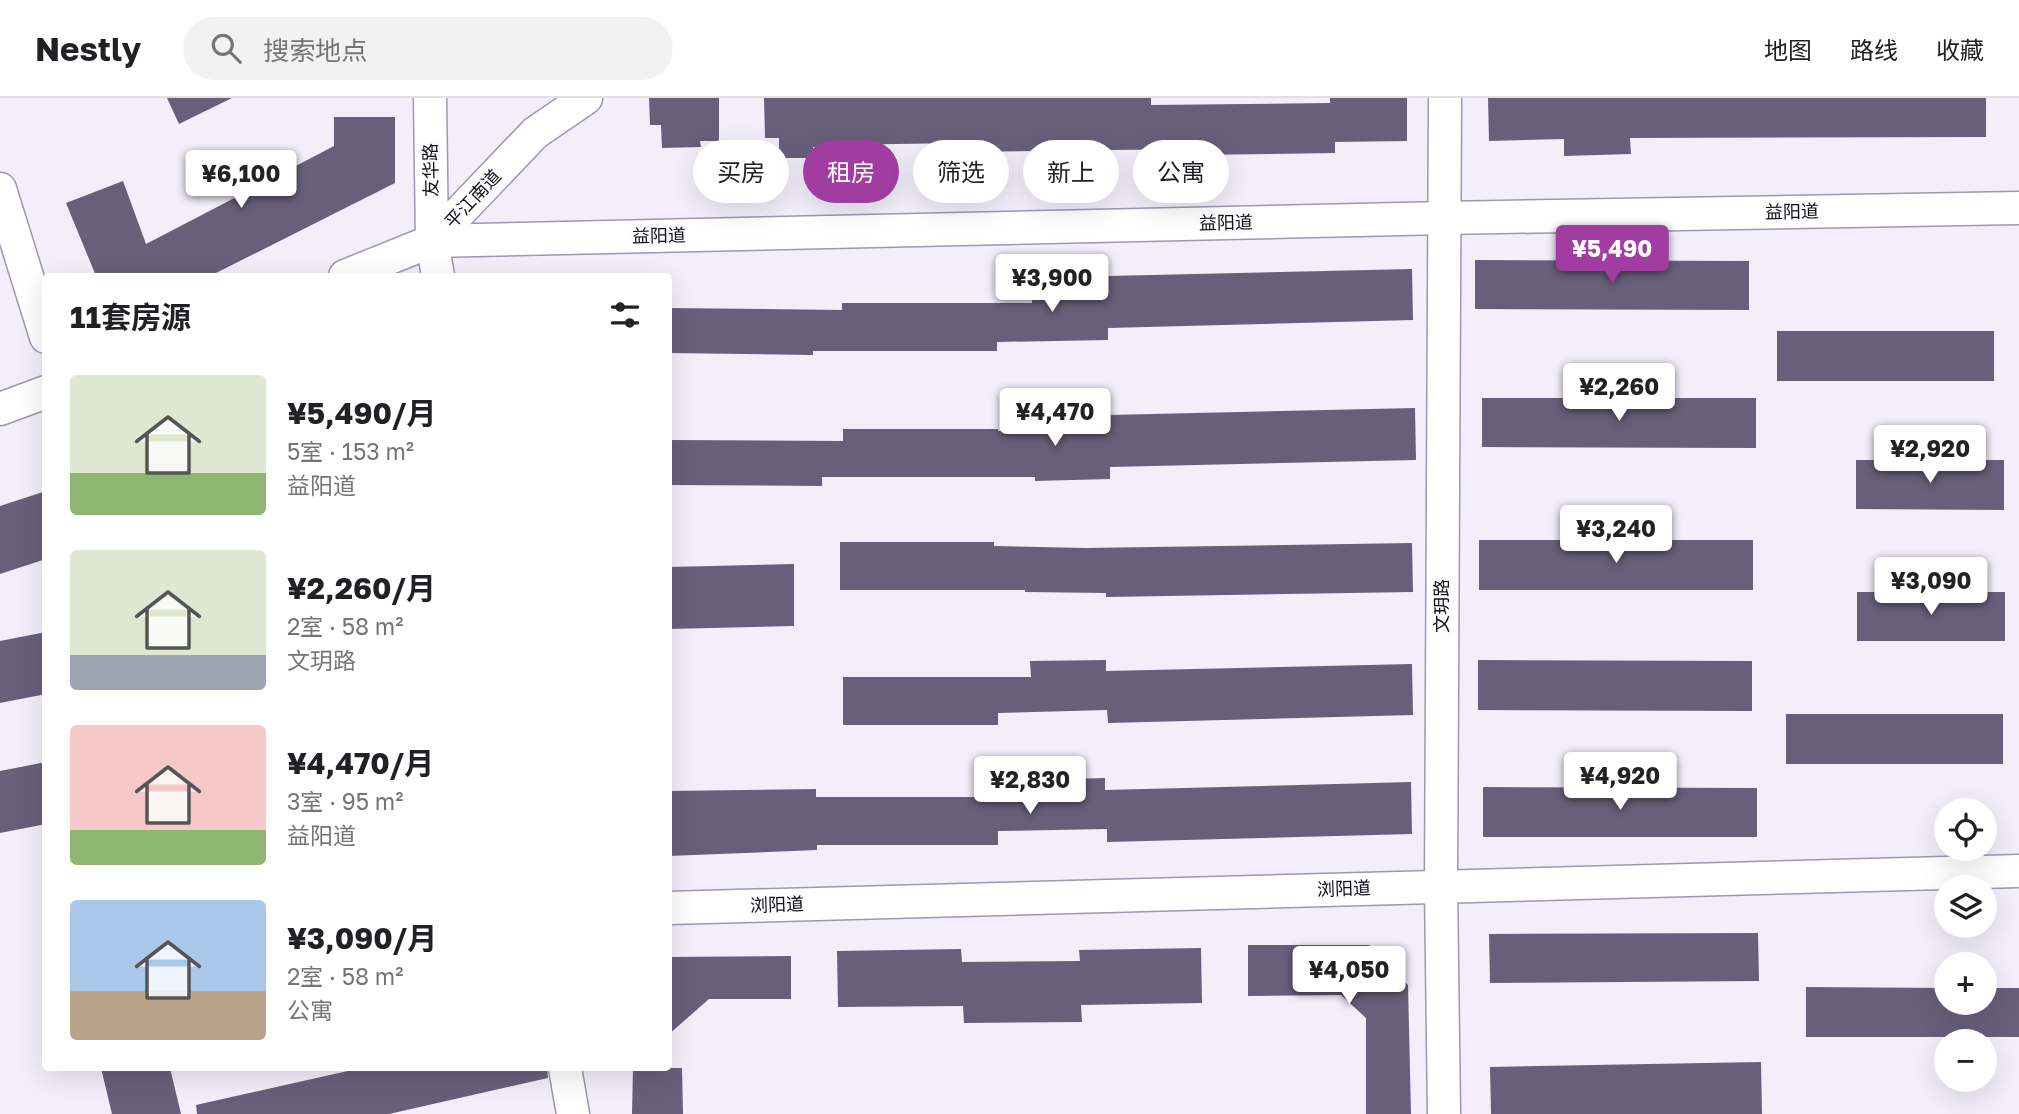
<!DOCTYPE html>
<html lang="zh">
<head>
<meta charset="utf-8">
<style>
  :root { --surface:#fff; --page:#f2f2f2; --text:#202124; --muted:#757577; --line:#e0e0e0; --accent:#a13ca1 }
  body { margin:0; font-family:"Golos Text","Noto Sans SC",sans-serif; background:var(--page); color:var(--text); height:100vh; display:flex; flex-direction:column; font-size:26px; white-space:nowrap }
  * { box-sizing:border-box; margin:0 }
  p { font-size:23px; color:var(--muted) }
  .icon { flex:none; width:38px; height:38px; fill:none; stroke:currentColor; stroke-width:2; stroke-linecap:round; stroke-linejoin:round }
  .map { position:relative; flex:1; overflow:hidden }
  .drawer { position:absolute; left:42px; top:175px; width:630px; height:798px; display:flex; flex-direction:column; background:var(--surface); border-radius:7px; box-shadow:0 7px 28px #0002 }
  .drawer>* { flex:none }
  .hud { position:absolute; left:693px; top:42px; width:665px; height:63px; display:flex; gap:14px }
  .buttons { position:absolute; left:1934px; top:700px; display:grid; gap:14px }
  .buttons a { display:grid; place-items:center; width:63px; height:63px; border-radius:50%; background:var(--surface); box-shadow:0 7px 28px #0002; font-size:35px }
  .price { position:absolute; translate:-50% -60px; padding:0 16px; border-radius:7px; background:#fff; color:#222; font-size:23px; line-height:46px; filter:drop-shadow(0 2px 4px #0008) }
  .price::after { content:''; position:absolute; left:50%; top:42px; width:21px; height:16px; margin-left:-10px; background:inherit; clip-path:polygon(0 0,100% 0,50% 100%) }
  .price.on { background:var(--accent); color:#fff }
  ul { padding:0; list-style:none }
  li { display:flex; align-items:center; gap:21px; height:175px; padding:0 28px }
  li span { display:grid; place-items:center; flex:none; width:196px; height:140px; border-radius:7px; color:#555 }
  li>.icon { margin-inline-start:auto }
  span .icon { width:84px; height:84px; fill:#fffc; stroke-width:1 }
  li b { font-size:30px }
  h2 { display:flex; justify-content:space-between; align-items:center; height:84px; padding:0 28px; font-size:30px }
  .tag { padding:0 24px; border-radius:32px; background:var(--surface); box-shadow:0 7px 28px #0002; font-size:24px; line-height:63px }
  .tag.on { background:var(--accent); color:#fff }
  header { display:flex; align-items:center; gap:42px; box-sizing:border-box; height:98px; padding:0 35px; background:var(--surface); border-bottom:2px solid var(--line) }
  header strong { font-size:33px }
  nav { display:flex; gap:38px; margin-inline-start:auto; font-size:24px }
  .search { width:490px; height:63px; background:var(--page); display:flex; align-items:center; gap:18px; box-sizing:border-box; padding:0 24px; border-radius:38px; color:var(--muted); font-size:26px }
  .map>svg:first-child { display:block }
</style>
</head>
<body>
<header>
<strong>Nestly</strong>
<div class="search"><svg class="icon" aria-label="search" viewBox="0 0 24 24"><circle cx="10" cy="10" r="6"/><path d="M15 15l6 6"/></svg>搜索地点</div>
<nav><a>地图</a><a>路线</a><a>收藏</a></nav>
</header>
<div class="map">
<svg width="2019" height="1016" viewBox="0 0 2019 1016">
  <rect width="100%" height="100%" fill="#f2eefa"/>
  <g fill="#68607a">
    <polygon points="167,0 232,0 179,26"/>
    <polygon points="649,0 719,0 719,43 700,43 701,49 662,50 661,27 650,27"/>
    <polygon points="764,0 1151,0 1151,7 1330,5 1330,0 1407,0 1407,43 1335,44 1335,55 1191,57 1191,51 960,54 960,45 833,47 833,49 813,49 813,60 779,60 779,40 765,40"/>
    <polygon points="1488,0 1986,0 1986,39 1630,40 1631,56 1564,58 1564,41 1489,43"/>
    <polygon points="334,19 395,19 395,85 210,178 96,178 66,105 123,83 146,146 334,48"/>
    <polygon points="1475,162 1749,163 1749,212 1475,211"/>
    <polygon points="1412,171 1413,222 1108,230 1108,242 997,244 997,253 813,253 813,257 668,255 668,210 842,212 842,205 1032,205 1031,193 1107,191 1107,178"/>
    <rect x="1777" y="233" width="217" height="50"/>
    <polygon points="1482,300 1756,300 1756,350 1482,349"/>
    <polygon points="1415,310 1416,362 1110,369 1110,381 1035,383 1035,379 822,379 822,388 668,387 668,342 843,343 843,331 998,331 998,333 1110,330 1109,317"/>
    <polygon points="1856,362 2004,362 2004,412 1856,411"/>
    <polygon points="46,393 46,461 0,476 0,408"/>
    <rect x="1479" y="442" width="274" height="50"/>
    <polygon points="840,444 994,444 994,448 1085,450 1412,445 1413,494 1106,499 1106,495 1025,494 1025,492 840,492"/>
    <polygon points="794,466 794,528 668,531 668,469"/>
    <rect x="1857" y="494" width="148" height="49"/>
    <polygon points="46,534 46,596 0,605 0,543"/>
    <polygon points="1106,562 1106,573 1412,566 1413,617 1108,625 1107,612 998,615 998,627 843,627 843,579 1031,579 1030,563"/>
    <polygon points="1478,562 1752,563 1752,613 1478,612"/>
    <rect x="1786" y="616" width="217" height="50"/>
    <polygon points="46,664 46,726 0,735 0,673"/>
    <polygon points="1105,680 1105,692 1411,684 1412,736 1107,744 1107,731 998,733 998,747 817,747 817,752 668,758 668,693 816,691 816,699 1030,699 1029,682"/>
    <polygon points="1483,689 1757,690 1757,739 1483,739"/>
    <polygon points="1758,835 1759,883 1490,885 1489,836"/>
    <polygon points="1248,847 1369,847 1408,887 1411,1016 1366,1016 1366,920 1341,897 1248,898"/>
    <polygon points="1201,850 1202,905 1081,907 1082,924 964,925 963,908 838,909 837,853 961,851 962,864 1080,863 1079,852"/>
    <polygon points="791,858 791,901 709,901 668,937 668,859"/>
    <polygon points="1806,889 1946,890 1946,905 1984,905 1984,890 2019,890 2019,939 1806,939"/>
    <polygon points="1761,964 1762,1016 1491,1016 1490,969"/>
    <polygon points="101,970 170,970 181,1016 112,1016"/>
    <polygon points="361,970 547,970 548,980 389,1016 197,1016 196,1007"/>
    <polygon points="633,970 682,970 683,1016 632,1016"/>
  </g>
  <g fill="none" stroke-linecap="round" stroke-linejoin="round">
    <defs>
      <g id="minor">
        <polyline points="430,0 432,143 438,178"/>
        <polyline points="0,91 46,239"/>
        <polyline points="432,143 1445,120 2019,110"/>
        <polyline points="345,178 432,143 535,35 586,0"/>
        <polyline points="0,311 46,294"/>
        <polyline points="668,810 2019,773"/>
        <polyline points="565,970 573,1016"/>
        <polyline points="1444,1016 1441,788 1445,0"/>
      </g>
    </defs>
    <use href="#minor" stroke="#9f96b2" stroke-width="35"/>
    <use href="#minor" stroke="#fff" stroke-width="32"/>
  </g>
  <g text-anchor="middle" stroke-width="7" stroke-linejoin="round" paint-order="stroke">
    <g font-size="18" fill="#100c16" stroke="#fdfdfd">
      <text transform="translate(431 72) rotate(-91)" y="6">友华路</text>
      <text transform="translate(473 101) rotate(-47)" y="6">平江南道</text>
      <text transform="translate(1792 114) rotate(-1)" y="6">益阳道</text>
      <text transform="translate(1226 125) rotate(-1)" y="6">益阳道</text>
      <text transform="translate(659 138) rotate(-1)" y="6">益阳道</text>
      <text transform="translate(1442 508) rotate(-90)" y="6">文玥路</text>
      <text transform="translate(1344 791) rotate(-2)" y="6">浏阳道</text>
      <text transform="translate(777 807) rotate(-2)" y="6">浏阳道</text>
    </g>
  </g>
</svg>
<div class="buttons">
<a><svg class="icon" aria-label="locate" viewBox="0 0 24 24"><circle cx="12" cy="12" r="6"/><path d="M12 2v4M12 18v4M2 12h4M18 12h4"/></svg></a>
<a><svg class="icon" aria-label="layers" viewBox="0 0 24 24"><path d="M12 4l9 5-9 5-9-5zM3 14l9 5 9-5"/></svg></a>
<a>+</a>
<a>−</a>
</div>
<b class="price" style="left:241px;top:112px">¥6,100</b>
<b class="price on" style="left:1612px;top:187px">¥5,490</b>
<b class="price" style="left:1052px;top:216px">¥3,900</b>
<b class="price" style="left:1619px;top:325px">¥2,260</b>
<b class="price" style="left:1055px;top:350px">¥4,470</b>
<b class="price" style="left:1930px;top:387px">¥2,920</b>
<b class="price" style="left:1616px;top:467px">¥3,240</b>
<b class="price" style="left:1931px;top:519px">¥3,090</b>
<b class="price" style="left:1620px;top:714px">¥4,920</b>
<b class="price" style="left:1030px;top:718px">¥2,830</b>
<b class="price" style="left:1349px;top:908px">¥4,050</b>
<div class="hud">
<a class="tag">买房</a>
<a class="tag on">租房</a>
<a class="tag">筛选</a>
<a class="tag">新上</a>
<a class="tag">公寓</a>
</div>
<section class="drawer">
<h2>11套房源<svg class="icon" aria-label="filters" viewBox="0 0 24 24"><path d="M4 7h16M4 17h16"/><circle cx="9" cy="7" r="2"/><circle cx="15" cy="17" r="2"/></svg></h2>
<ul>
<li><span style="background:linear-gradient(#dfe7d0 70%,#8fb573 0)"><svg class="icon" aria-label="home" viewBox="0 0 24 24"><path d="M3 11l9-7 9 7M6 9v11h12V9"/></svg></span><div><b>¥5,490/月</b><p>5室 · 153 m²</p><p>益阳道</p></div></li>
<li><span style="background:linear-gradient(#dfe7d0 75%,#9aa5b1 0)"><svg class="icon" aria-label="home" viewBox="0 0 24 24"><path d="M3 11l9-7 9 7M6 9v11h12V9"/></svg></span><div><b>¥2,260/月</b><p>2室 · 58 m²</p><p>文玥路</p></div></li>
<li><span style="background:linear-gradient(#f6c9c9 75%,#8fb573 0)"><svg class="icon" aria-label="home" viewBox="0 0 24 24"><path d="M3 11l9-7 9 7M6 9v11h12V9"/></svg></span><div><b>¥4,470/月</b><p>3室 · 95 m²</p><p>益阳道</p></div></li>
<li><span style="background:linear-gradient(#a9c7e8 65%,#b9a48a 0)"><svg class="icon" aria-label="home" viewBox="0 0 24 24"><path d="M3 11l9-7 9 7M6 9v11h12V9"/></svg></span><div><b>¥3,090/月</b><p>2室 · 58 m²</p><p>公寓</p></div></li>
</ul>
</section>
</div>
</body>
</html>
